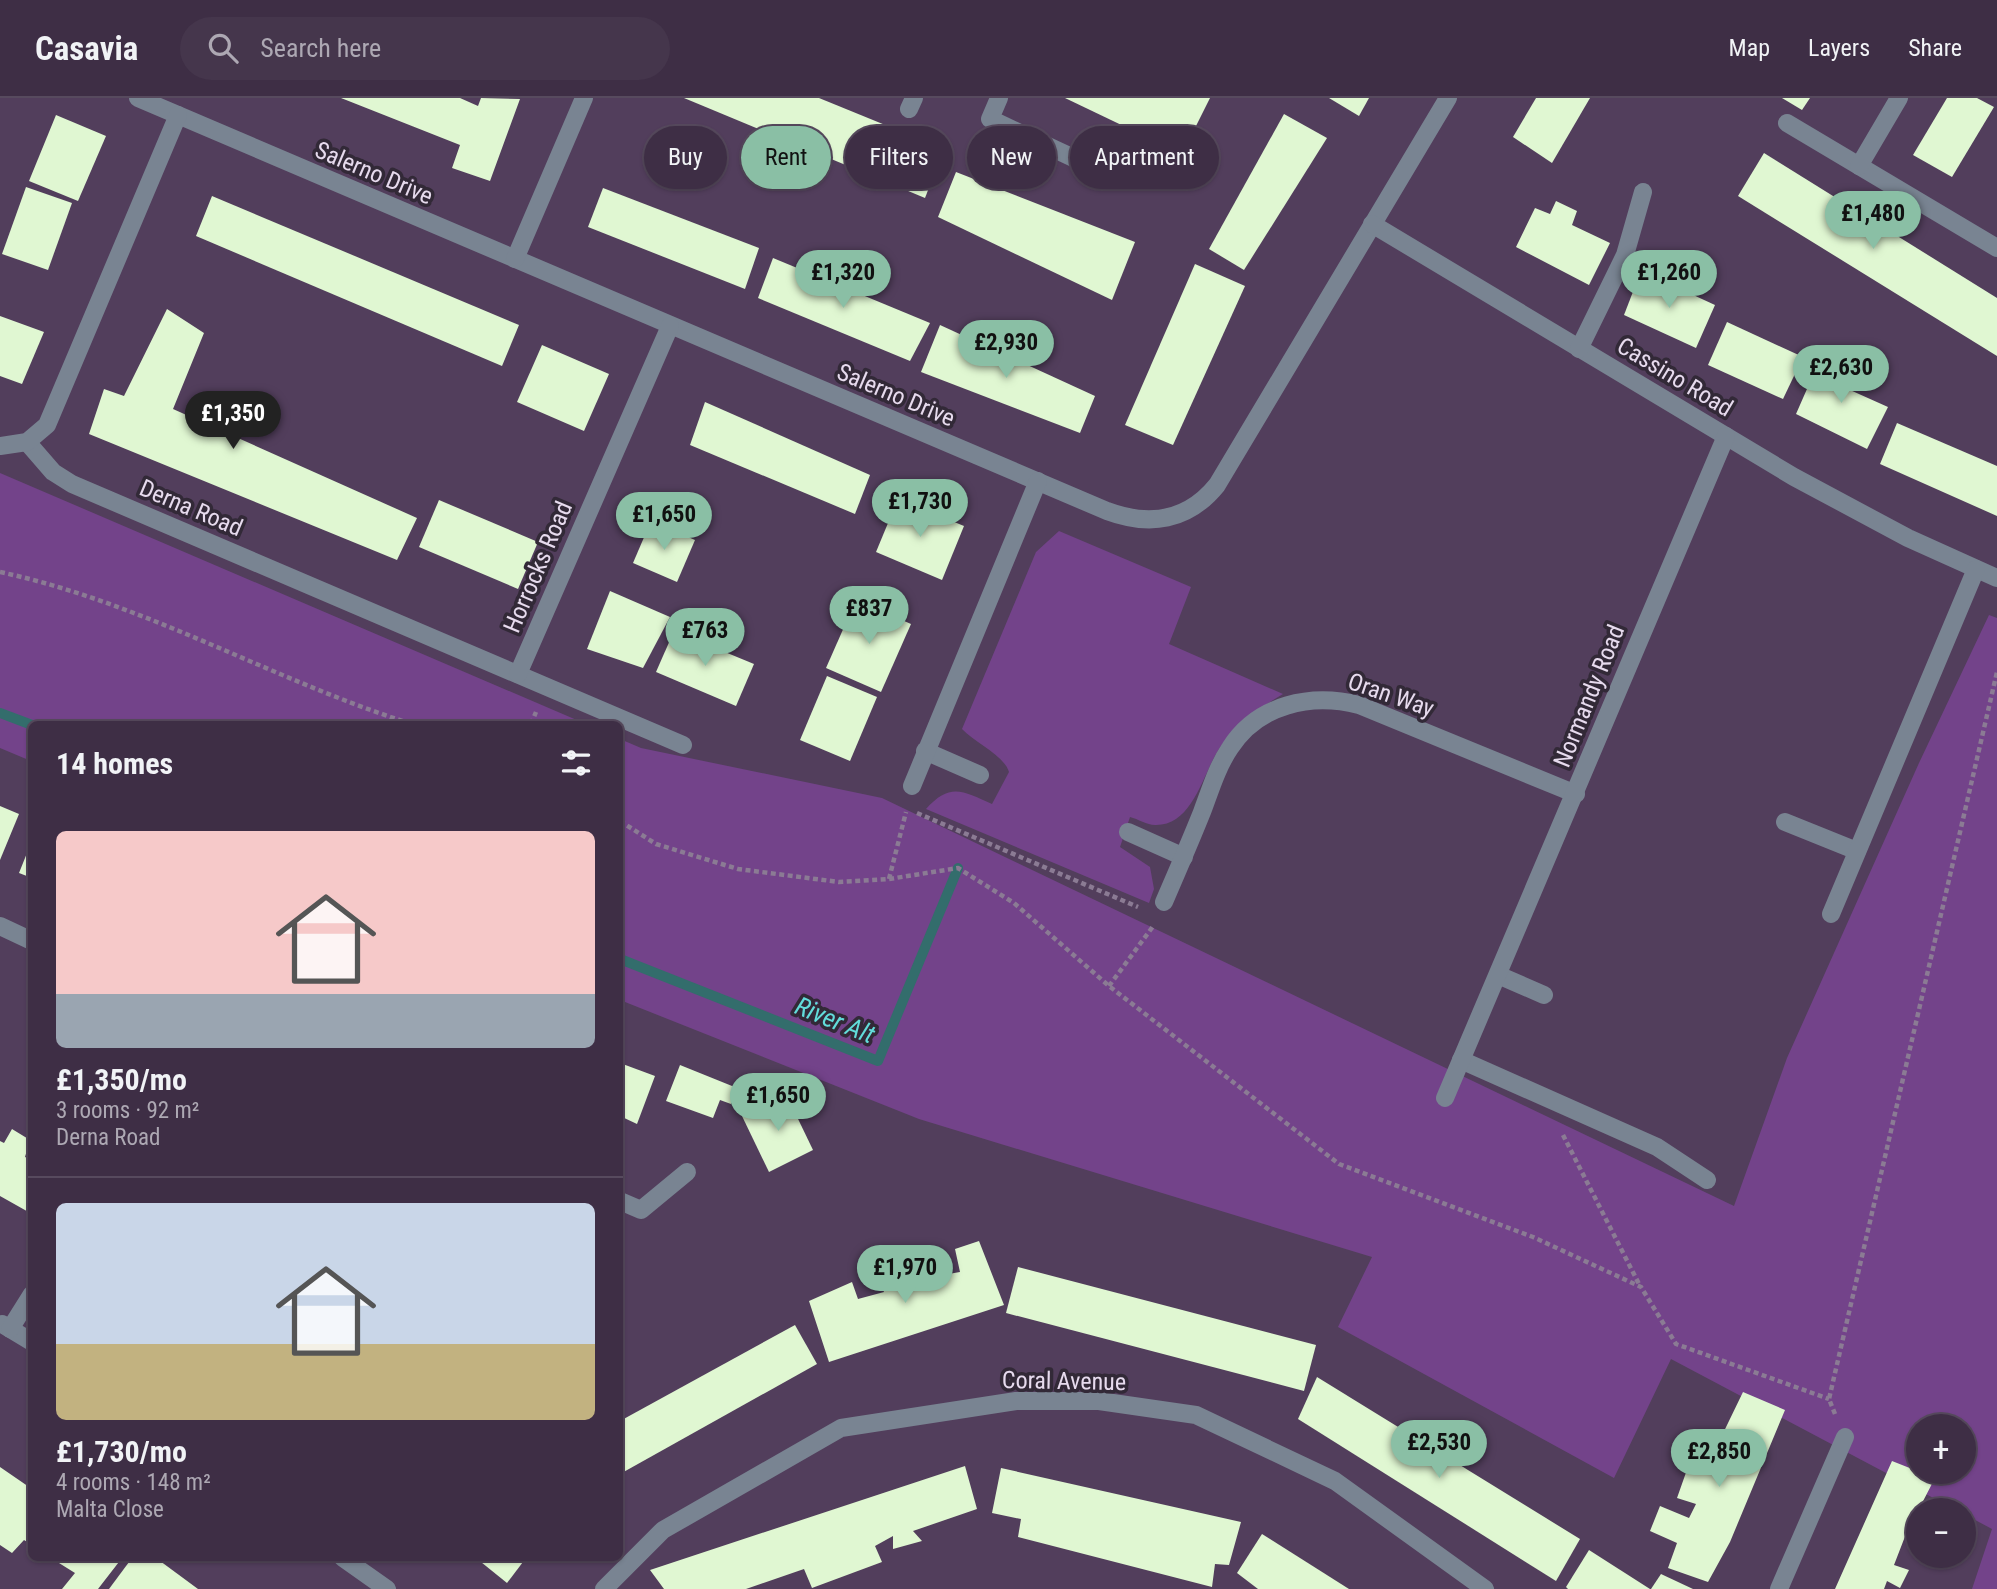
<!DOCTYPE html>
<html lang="en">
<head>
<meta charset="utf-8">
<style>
  :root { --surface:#3e2e45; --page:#45364c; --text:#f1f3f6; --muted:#ada8b3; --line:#574a5e; --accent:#8abfa5 }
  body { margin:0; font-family:"Roboto Condensed",sans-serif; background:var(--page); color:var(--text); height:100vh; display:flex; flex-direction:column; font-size:26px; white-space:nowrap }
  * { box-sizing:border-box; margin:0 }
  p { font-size:23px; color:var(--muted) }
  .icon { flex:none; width:38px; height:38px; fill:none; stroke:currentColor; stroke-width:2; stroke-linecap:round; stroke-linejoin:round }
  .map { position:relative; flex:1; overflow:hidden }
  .details { position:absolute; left:28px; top:623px; width:595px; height:840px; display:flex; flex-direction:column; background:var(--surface); border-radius:10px; box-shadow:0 2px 5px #0004,0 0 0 2px var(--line) }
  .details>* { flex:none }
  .hud { position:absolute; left:644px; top:28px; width:665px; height:63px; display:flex; gap:14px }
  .buttons { position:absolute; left:1906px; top:1316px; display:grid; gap:14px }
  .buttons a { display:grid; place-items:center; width:70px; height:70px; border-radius:50%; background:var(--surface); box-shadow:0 2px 5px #0004,0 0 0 2px var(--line); font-size:35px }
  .price { position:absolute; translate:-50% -60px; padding:0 16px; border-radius:24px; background:var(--accent); color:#111; font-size:23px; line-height:46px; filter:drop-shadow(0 2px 4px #0008) }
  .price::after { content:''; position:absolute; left:50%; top:42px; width:21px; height:16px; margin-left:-10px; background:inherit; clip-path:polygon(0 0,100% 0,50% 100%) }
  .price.active { background:#222; color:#fff }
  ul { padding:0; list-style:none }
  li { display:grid; align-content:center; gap:14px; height:371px; padding:0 28px }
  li+li { border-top:2px solid var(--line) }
  li span { display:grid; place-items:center; height:217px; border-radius:10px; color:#555 }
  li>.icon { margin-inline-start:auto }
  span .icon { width:126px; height:126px; fill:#fffc; stroke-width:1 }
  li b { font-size:30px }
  h2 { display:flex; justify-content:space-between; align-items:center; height:84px; padding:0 28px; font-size:30px }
  .chip { padding:0 24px; border-radius:32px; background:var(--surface); box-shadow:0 2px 5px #0004,0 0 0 2px var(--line); font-size:24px; line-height:63px }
  .chip.active { background:var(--accent); color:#111 }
  header { display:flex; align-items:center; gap:42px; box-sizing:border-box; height:98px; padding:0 35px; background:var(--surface); border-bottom:2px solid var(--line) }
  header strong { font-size:33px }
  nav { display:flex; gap:38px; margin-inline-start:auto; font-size:24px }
  .search { width:490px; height:63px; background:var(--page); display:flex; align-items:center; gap:18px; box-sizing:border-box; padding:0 24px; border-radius:38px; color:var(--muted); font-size:26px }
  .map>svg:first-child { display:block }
</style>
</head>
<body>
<header>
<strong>Casavia</strong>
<div class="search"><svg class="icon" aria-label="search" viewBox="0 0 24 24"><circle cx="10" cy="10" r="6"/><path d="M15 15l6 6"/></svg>Search here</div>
<nav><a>Map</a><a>Layers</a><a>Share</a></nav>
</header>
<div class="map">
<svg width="1997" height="1491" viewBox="0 0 1997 1491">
  <rect width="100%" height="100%" fill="#523e5c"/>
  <g fill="#73438a" fill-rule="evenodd">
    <polygon points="0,375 586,626 32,626 31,663 0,650"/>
    <path d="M 1059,433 L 1191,489 L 1169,546 L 1283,596 C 1258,611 1238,624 1221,648 C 1203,673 1194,728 1155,727 C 1147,727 1138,721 1130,719 L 1120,749 L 1150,769 L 1154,791 L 1149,805 L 926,711 C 950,684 963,693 992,706 L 1009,674 C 1004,657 975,645 962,631 L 1036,454 Z"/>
    <path d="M 1989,517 L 1997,520 L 1997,1491 L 1972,1491 L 1992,1431 L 1964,1416 L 1964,1412 L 1956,1412 L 1671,1261 L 1614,1380 L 1338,1229 L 1372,1159 L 919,1021 L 620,902 L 620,641 L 641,650 L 882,700 L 1734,1108 L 1787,960 L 1919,665 ZM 1918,1328 L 1964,1328 L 1964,1374 L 1918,1374 Z"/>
  </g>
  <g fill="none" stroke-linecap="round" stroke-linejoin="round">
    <g stroke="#336d6c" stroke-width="10">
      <polyline points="0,615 32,627"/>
      <polyline points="620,861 878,963 958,770"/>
    </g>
  </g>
  <g fill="#e0f7d2">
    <polygon points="341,0 460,0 478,8 481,0 520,1 490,83 452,70 460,47"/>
    <polygon points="684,0 819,0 944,51 925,100"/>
    <polygon points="1065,0 1210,0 1182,56"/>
    <polygon points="1329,0 1369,0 1359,18"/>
    <polygon points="1536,0 1590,0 1552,65 1513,39"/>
    <polygon points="1782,0 1810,0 1802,12"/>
    <polygon points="1947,0 1977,0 1994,9 1952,79 1913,57"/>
    <polygon points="1284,16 1327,40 1244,172 1209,151"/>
    <polygon points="56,17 106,38 78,103 29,83"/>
    <polygon points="1764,55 1997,200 1997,258 1738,98"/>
    <polygon points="956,74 1135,144 1112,202 938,119"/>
    <polygon points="26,89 72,105 48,172 2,156"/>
    <polygon points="603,90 759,150 745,191 588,129"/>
    <polygon points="212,98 519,227 502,268 196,138"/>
    <polygon points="1556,103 1577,113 1572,127 1610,145 1589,187 1516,149 1535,110 1550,116"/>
    <polygon points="773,160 930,225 910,263 758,200"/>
    <polygon points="1195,166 1245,188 1173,347 1125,327"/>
    <polygon points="1641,173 1715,207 1696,250 1624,217"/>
    <polygon points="167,211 204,235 173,311 417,420 397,462 89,336 104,291 124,298"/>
    <polygon points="0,218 44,234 22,286 0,278"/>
    <polygon points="1727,224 1803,259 1783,301 1708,267"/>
    <polygon points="940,227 1095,298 1080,335 921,274"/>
    <polygon points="542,247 609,276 584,333 517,304"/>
    <polygon points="1827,258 1860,271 1850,292 1888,309 1867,351 1796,316 1814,275 1829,283 1832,278 1819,272"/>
    <polygon points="705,304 870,377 855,416 690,347"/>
    <polygon points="1897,325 1997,368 1997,418 1880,366"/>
    <polygon points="898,401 964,428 942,482 876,454"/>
    <polygon points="439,402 538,444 518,491 419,449"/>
    <polygon points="651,423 695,442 677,484 633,465"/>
    <polygon points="610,493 670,519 643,570 587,551"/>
    <polygon points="856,502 911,526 881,594 826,570"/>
    <polygon points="674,533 754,566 736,608 656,574"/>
    <polygon points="827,578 877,599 850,663 800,642"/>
    <polygon points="0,708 19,716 0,762"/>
    <polygon points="31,745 32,745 32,780 19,775"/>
    <polygon points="620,965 655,978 637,1026 620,1018"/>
    <polygon points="680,967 737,990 731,1006 720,1002 713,1020 666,1003"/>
    <polygon points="786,996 813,1052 769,1074 742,1018"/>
    <polygon points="12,1031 30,1042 25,1059 32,1062 32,1116 0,1098 0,1043 4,1045"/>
    <polygon points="979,1143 1004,1207 829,1264 809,1203 852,1184 858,1201 884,1194 878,1179 918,1163 925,1180 960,1174 955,1151"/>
    <polygon points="1018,1169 1316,1247 1304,1293 1006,1215"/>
    <polygon points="795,1227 817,1266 620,1376 620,1323"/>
    <polygon points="1317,1279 1580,1441 1556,1483 1298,1321"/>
    <polygon points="1743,1294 1785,1312 1730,1444 1708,1484 1668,1470 1677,1445 1650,1433 1660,1408 1689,1420 1696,1406 1677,1400 1695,1349 1713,1356"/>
    <polygon points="1892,1363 1935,1380 1920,1409 1930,1412 1918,1412 1918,1427 1911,1423 1894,1467 1909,1472 1900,1490 1887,1483 1884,1491 1835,1491"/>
    <polygon points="965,1368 977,1411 913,1433 922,1443 893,1451 893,1438 875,1448 882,1464 812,1490 804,1471 746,1491 664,1491 650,1472"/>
    <polygon points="0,1369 32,1391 32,1447 24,1442 12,1455 0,1447"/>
    <polygon points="1001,1370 1241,1424 1229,1467 1215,1466 1212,1489 1018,1439 1021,1421 992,1415"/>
    <polygon points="1262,1436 1349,1491 1258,1491 1237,1475"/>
    <polygon points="1589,1452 1650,1491 1568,1491 1566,1489"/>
    <polygon points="51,1460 122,1460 98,1491 62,1491 75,1475"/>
    <polygon points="132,1460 156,1460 198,1491 109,1491"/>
    <polygon points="476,1460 526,1460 507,1485"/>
    <polygon points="1661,1476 1693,1491 1651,1491"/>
  </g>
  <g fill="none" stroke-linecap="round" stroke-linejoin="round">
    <g stroke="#8b7b94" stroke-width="4.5" stroke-dasharray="5 3.5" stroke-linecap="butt">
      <path d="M 0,474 C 145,505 272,582 412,626"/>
      <polyline points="531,626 536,614"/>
      <polyline points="917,715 1138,809"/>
      <polyline points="620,723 656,746 738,771 839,784 889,781 958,770 1014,805 1109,888 1339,1066 1533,1139 1641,1189 1676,1246 1829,1301"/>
      <polyline points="889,781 906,714"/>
      <polyline points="1109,888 1154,827"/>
      <polyline points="1563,1037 1640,1188"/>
      <polyline points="1835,1316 1829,1301 1997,574"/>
    </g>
    <g stroke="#798492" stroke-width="18">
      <path d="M 138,0 L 1107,413 C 1150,429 1188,423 1217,387 L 1448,0"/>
      <polyline points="999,0 990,21 1112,78"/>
      <polyline points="909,11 914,0"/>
      <polyline points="1787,25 1997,150"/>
      <polyline points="1859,68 1899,0"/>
      <polyline points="1372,126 1794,379 1908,440 1997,480"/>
      <polyline points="515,161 584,0"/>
      <polyline points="1579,251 1625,157 1643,94"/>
      <polyline points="27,344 53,374 72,386 683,647"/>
      <polyline points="0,348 27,344 47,327 178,17"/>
      <polyline points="518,576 670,228"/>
      <polyline points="925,653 980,677"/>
      <polyline points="912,688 1038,383"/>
      <polyline points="1785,724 1857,753"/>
      <polyline points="1128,734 1184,759"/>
      <path d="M 1164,804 C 1177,774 1190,744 1202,714 C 1210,693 1217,669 1230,650 C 1258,606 1311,595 1359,607 L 1576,696"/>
      <polyline points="1831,816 1976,471"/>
      <polyline points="0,828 32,843"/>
      <polyline points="1498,877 1544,897"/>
      <polyline points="1461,962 1657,1049 1707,1082"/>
      <polyline points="1445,1000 1726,338"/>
      <polyline points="620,1103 641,1112 687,1074"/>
      <polyline points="2,1226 32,1244"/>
      <polyline points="10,1231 32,1196"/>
      <polyline points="343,1460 387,1491"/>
      <polyline points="604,1491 663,1432 841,1330 1016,1303 1099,1303 1196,1317 1335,1383 1485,1491"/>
      <polyline points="1779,1491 1845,1339"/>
    </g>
  </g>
  <g text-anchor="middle" stroke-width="7" stroke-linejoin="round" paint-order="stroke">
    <g font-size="24" fill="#e7dbee" stroke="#322937">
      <text transform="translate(374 75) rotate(23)" y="8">Salerno Drive</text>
      <text transform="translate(1675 279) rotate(31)" y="8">Cassino Road</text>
      <text transform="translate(896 297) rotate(23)" y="8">Salerno Drive</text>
      <text transform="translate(191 410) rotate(23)" y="8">Derna Road</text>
      <text transform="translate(538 469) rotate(-67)" y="8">Horrocks Road</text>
      <text transform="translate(1391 597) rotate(19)" y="8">Oran Way</text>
      <text transform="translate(1589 598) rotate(-68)" y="8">Normandy Road</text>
      <text transform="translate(1064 1283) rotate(1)" y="8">Coral Avenue</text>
    </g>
    <g font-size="26" font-style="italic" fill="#62dcda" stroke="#322937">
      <text transform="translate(835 922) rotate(22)" y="9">River Alt</text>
    </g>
  </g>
</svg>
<div class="buttons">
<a>+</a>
<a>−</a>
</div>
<b class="price" style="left:1873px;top:153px">£1,480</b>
<b class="price" style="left:843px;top:212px">£1,320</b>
<b class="price" style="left:1669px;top:212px">£1,260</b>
<b class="price" style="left:1006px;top:282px">£2,930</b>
<b class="price" style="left:1841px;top:307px">£2,630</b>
<b class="price active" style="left:233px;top:353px">£1,350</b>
<b class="price" style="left:920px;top:441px">£1,730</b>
<b class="price" style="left:664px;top:454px">£1,650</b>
<b class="price" style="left:869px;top:548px">£837</b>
<b class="price" style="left:705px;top:570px">£763</b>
<b class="price" style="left:778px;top:1035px">£1,650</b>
<b class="price" style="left:905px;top:1207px">£1,970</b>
<b class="price" style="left:1439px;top:1382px">£2,530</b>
<b class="price" style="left:1719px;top:1391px">£2,850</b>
<div class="hud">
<a class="chip">Buy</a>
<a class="chip active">Rent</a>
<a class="chip">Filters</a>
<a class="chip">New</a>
<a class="chip">Apartment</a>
</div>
<section class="details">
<h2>14 homes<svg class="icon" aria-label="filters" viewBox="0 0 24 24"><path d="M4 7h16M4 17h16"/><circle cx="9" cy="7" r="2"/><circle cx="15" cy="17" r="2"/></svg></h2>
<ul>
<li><span style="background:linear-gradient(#f6c9c9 75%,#9aa5b1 0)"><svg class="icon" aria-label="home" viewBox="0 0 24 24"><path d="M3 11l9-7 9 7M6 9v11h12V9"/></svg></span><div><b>£1,350/mo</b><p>3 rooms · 92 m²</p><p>Derna Road</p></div></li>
<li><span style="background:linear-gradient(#c9d6e8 65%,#c2b280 0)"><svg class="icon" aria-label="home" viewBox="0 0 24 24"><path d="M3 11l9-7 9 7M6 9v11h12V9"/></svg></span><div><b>£1,730/mo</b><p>4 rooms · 148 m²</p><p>Malta Close</p></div></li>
</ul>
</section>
</div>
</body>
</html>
